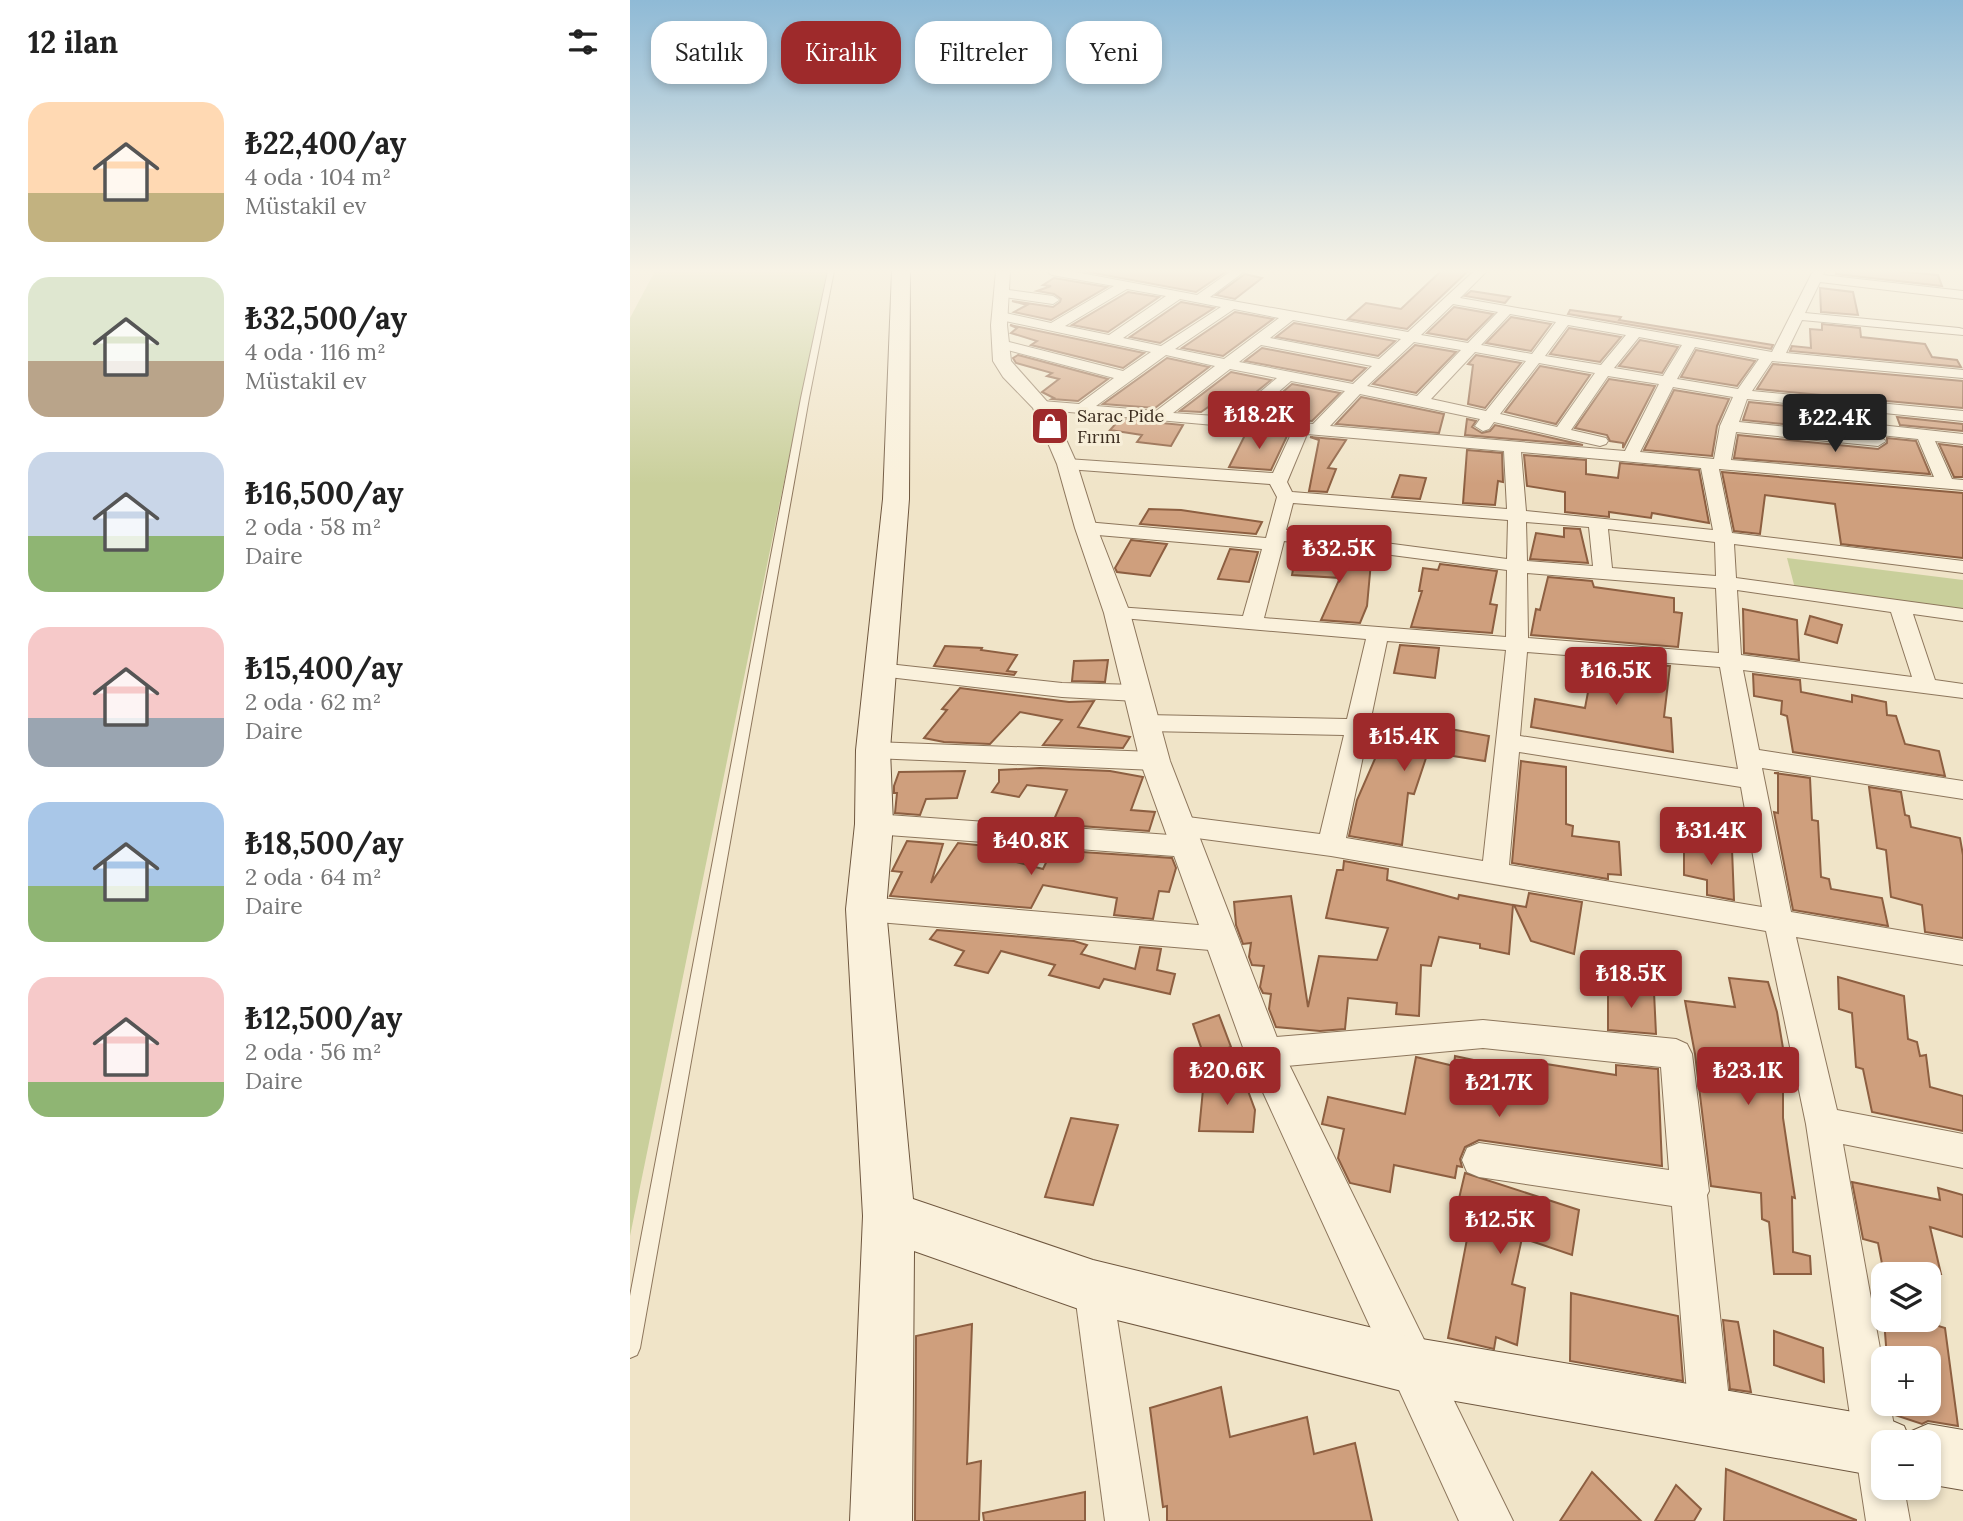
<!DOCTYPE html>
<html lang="tr">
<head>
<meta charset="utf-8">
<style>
  :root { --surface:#fff; --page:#f6f6f6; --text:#222; --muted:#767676; --accent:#9e2a2b }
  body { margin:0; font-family:Lora,serif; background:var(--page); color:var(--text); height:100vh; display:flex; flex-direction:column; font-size:26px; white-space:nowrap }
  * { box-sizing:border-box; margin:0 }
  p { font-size:23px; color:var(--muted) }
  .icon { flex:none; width:38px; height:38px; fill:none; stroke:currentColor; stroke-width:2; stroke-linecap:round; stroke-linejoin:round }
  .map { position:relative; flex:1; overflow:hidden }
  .side { display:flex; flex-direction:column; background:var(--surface); width:630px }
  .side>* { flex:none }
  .hud { position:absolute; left:21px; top:21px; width:665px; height:63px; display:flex; gap:14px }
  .fabs { position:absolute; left:1241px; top:1262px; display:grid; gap:14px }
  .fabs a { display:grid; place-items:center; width:70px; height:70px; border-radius:14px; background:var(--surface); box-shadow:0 4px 10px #0003; font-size:35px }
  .price { position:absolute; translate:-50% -60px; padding:0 16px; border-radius:7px; background:var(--accent); color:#fff; font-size:23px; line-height:46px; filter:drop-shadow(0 2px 4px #0008) }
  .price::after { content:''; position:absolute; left:50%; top:42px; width:21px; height:16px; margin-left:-10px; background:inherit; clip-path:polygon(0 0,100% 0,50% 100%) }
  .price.selected { background:#222; color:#fff }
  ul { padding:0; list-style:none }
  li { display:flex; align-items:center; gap:21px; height:175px; padding:0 28px }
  li span { display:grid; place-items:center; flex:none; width:196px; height:140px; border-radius:21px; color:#555 }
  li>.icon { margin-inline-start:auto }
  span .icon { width:84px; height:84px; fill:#fffc; stroke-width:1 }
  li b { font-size:30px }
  h2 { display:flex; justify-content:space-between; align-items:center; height:84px; padding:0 28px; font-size:30px }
  .chip { padding:0 24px; border-radius:21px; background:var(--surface); box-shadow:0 4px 10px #0003; font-size:24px; line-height:63px }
  .chip.selected { background:var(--accent); color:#fff }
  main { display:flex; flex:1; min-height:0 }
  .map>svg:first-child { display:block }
</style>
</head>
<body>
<main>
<section class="side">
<h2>12 ilan<svg class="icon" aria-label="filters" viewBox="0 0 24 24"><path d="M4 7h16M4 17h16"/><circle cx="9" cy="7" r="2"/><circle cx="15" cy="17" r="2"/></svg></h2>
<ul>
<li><span style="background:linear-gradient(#ffd9b3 65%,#c2b280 0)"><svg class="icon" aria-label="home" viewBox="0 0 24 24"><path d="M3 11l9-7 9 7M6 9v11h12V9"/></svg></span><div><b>₺22,400/ay</b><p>4 oda · 104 m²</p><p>Müstakil ev</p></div></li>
<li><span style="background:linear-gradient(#dfe7d0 60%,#b9a48a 0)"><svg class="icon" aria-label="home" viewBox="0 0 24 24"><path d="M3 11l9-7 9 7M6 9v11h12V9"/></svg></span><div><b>₺32,500/ay</b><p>4 oda · 116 m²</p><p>Müstakil ev</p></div></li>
<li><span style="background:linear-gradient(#c9d6e8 60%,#8fb573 0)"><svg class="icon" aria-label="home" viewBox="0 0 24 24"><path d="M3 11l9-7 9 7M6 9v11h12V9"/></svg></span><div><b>₺16,500/ay</b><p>2 oda · 58 m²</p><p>Daire</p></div></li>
<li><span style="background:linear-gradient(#f6c9c9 65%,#9aa5b1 0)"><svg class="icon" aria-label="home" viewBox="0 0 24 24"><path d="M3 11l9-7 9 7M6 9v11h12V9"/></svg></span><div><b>₺15,400/ay</b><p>2 oda · 62 m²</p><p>Daire</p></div></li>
<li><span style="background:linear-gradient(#a9c7e8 60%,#8fb573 0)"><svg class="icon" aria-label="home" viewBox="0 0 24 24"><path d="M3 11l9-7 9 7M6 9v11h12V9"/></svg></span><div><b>₺18,500/ay</b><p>2 oda · 64 m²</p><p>Daire</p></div></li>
<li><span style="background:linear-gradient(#f6c9c9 75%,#8fb573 0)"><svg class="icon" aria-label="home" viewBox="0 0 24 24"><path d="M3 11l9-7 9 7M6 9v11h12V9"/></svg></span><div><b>₺12,500/ay</b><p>2 oda · 56 m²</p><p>Daire</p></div></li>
</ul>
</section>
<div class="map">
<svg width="1333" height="1521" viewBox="0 0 1333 1521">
  <rect width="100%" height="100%" fill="#f0e4c8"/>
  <g fill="#c9cf9b">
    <polygon points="25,271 197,271 0,1236 0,318"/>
    <polygon points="1157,558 1333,580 1333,615 1167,596"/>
  </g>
  <g fill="#cf9f7d" stroke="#8d5f41" stroke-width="2">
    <polygon points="453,271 597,271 566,292"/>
    <polygon points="811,271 838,271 777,329 718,319 736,303 771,309"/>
    <polygon points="1206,271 1264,271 1308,275 1312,286 1206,274"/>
    <polygon points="615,274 632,278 605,299 586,295"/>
    <polygon points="424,278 477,287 421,320 384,312 397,305 382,301 423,307 430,302 431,299 424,294 407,291 421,286 413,285"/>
    <polygon points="1190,288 1223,292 1228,315 1191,312"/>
    <polygon points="841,291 880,297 875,303 835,296"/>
    <polygon points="498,292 529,297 478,332 442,325"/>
    <polygon points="551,302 584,308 530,343 500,337"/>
    <polygon points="824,307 863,314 837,340 797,333"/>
    <polygon points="940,310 991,317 989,320 1143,345 1141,349 938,314"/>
    <polygon points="605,312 643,319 593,356 552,348"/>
    <polygon points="881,317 921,324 901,351 856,343"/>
    <polygon points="664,323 765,341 748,356 646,337"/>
    <polygon points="1192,324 1230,328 1231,337 1295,344 1302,357 1327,360 1331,367 1160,351 1162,346 1181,348 1180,329 1192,330"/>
    <polygon points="380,325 514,353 493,368 401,345 407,341 381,333 387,328"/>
    <polygon points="939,328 991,337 970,362 920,354"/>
    <polygon points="1010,340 1048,347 1032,373 989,366"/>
    <polygon points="785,345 826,352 786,393 743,384"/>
    <polygon points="632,348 736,368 722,381 615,361"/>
    <polygon points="1066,350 1125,361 1107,386 1051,377"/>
    <polygon points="388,355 478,379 448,401 422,399 424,398 412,392 429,379 417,376 422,373 386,363 383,358"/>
    <polygon points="846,355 891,363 855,408 838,404 843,365 838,364"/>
    <polygon points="537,358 579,367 525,408 473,404"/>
    <polygon points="1143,364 1333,381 1333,408 1127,389"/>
    <polygon points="910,366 960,375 926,424 875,412"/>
    <polygon points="601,372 641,380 610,405 587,401 571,412 550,411"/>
    <polygon points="979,379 1025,386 993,448 993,443 980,441 977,435 945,428"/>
    <polygon points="662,384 710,393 682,421 624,417"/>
    <polygon points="1044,390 1099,399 1087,426 1082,456 1014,450"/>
    <polygon points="731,397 814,414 809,433 706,424"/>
    <polygon points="1119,402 1228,413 1233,432 1113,420"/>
    <polygon points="1267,417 1333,424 1333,431 1270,425"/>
    <polygon points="490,419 553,425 541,446 507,442 512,435 480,430"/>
    <polygon points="837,419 846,421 842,427 852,433 860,431 865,425 953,445 835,435"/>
    <polygon points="617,431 658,434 641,470 599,467"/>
    <polygon points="1108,435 1248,449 1257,443 1257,438 1286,441 1300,474 1104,458"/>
    <polygon points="680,437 716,440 698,468 706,469 697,492 679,491 689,440"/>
    <polygon points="1309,444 1333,447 1333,477 1324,477"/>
    <polygon points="837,450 872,453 873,482 868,481 865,505 833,503"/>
    <polygon points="894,455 956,460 956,474 988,478 990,463 1069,470 1079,523 1022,513 1021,518 979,512 979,517 935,512 935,492 897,486"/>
    <polygon points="1092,472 1333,493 1333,558 1211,544 1205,504 1182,501 1135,495 1130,534 1104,531"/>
    <polygon points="770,475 796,478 790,499 762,497"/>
    <polygon points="519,509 551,510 632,522 626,534 510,524"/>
    <polygon points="934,528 950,529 958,563 900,559 906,533 934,537"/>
    <polygon points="501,540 537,544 520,576 487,572 485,568"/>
    <polygon points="600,549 628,552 619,582 588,579"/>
    <polygon points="666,553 692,555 691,559 741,562 737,606 730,623 691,620 710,578 662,575"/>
    <polygon points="810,564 867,571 860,604 867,605 862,633 781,627 792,591 789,591 793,568 808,570"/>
    <polygon points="918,577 962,581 964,587 1044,598 1044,612 1052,613 1048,647 901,635 906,609 910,610"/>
    <polygon points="1113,609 1167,620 1169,660 1114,653"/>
    <polygon points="1180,616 1212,625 1207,643 1175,634"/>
    <polygon points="770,645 809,648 805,678 764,673"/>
    <polygon points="315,646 352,648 351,650 387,655 377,671 386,672 384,675 304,666"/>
    <polygon points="478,660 475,682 442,681 444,661"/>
    <polygon points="964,660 1040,666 1034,717 1041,718 1043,752 901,727 905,699 955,708"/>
    <polygon points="1123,674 1170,680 1171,692 1222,702 1222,695 1256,702 1257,715 1266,716 1275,744 1309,751 1315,776 1163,752 1157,716 1151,714 1152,701 1124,696"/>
    <polygon points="330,688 439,702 464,701 448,727 500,737 493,748 413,745 432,720 390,712 360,744 314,742 294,738 317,710 312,709"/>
    <polygon points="749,716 859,736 855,761 798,752 784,794 778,793 772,845 719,836 727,800 751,745 743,744"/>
    <polygon points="891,761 936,767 936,824 943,826 942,836 989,842 991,875 978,874 978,879 882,863"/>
    <polygon points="410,768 480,771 513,777 501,810 525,812 519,831 422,824 437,790 397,785 389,797 362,792 369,782 369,770"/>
    <polygon points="335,771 327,798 296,799 290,815 265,813 267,793 264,793 264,786 269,772"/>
    <polygon points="1144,773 1180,778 1182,820 1188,821 1191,877 1199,879 1201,889 1252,898 1258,926 1163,910 1144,812 1148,813 1148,773"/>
    <polygon points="1239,787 1271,792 1275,815 1279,816 1281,827 1330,838 1333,855 1333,938 1295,932 1292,905 1261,897 1256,850 1247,848"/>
    <polygon points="1054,839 1102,849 1104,900 1077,895 1077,880 1054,875"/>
    <polygon points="277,841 313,844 301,883 328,843 376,848 371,858 413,869 422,850 542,858 546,868 539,892 529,891 523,919 484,915 487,898 413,885 401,908 260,896 272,872 262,871"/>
    <polygon points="714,861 758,869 757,880 828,899 829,895 883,905 879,954 850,948 850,944 809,937 801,966 791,965 789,1016 766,1014 767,1003 718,998 715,1029 690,1031 646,1027 639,1009 641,994 633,993 630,987 634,966 622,965 619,957 621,943 613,944 606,925 604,902 661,896 678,1007 689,956 747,960 758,928 696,918 707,870 713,870"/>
    <polygon points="899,893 952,902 944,954 901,941 884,905 896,907"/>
    <polygon points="307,930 444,941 457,945 451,954 505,969 510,947 531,949 527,970 545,974 540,994 474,979 469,988 419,975 425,965 371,951 358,973 325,965 334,951 300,939"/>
    <polygon points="1208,977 1274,996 1278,1039 1287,1042 1290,1056 1296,1055 1300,1087 1333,1096 1333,1131 1242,1112 1233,1069 1226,1067 1222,1013 1209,1009"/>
    <polygon points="1099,978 1138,982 1147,1012 1153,1048 1153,1118 1165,1198 1162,1197 1163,1252 1180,1256 1181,1274 1144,1274 1139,1222 1132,1219 1131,1193 1081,1186 1065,1054 1055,1001 1105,1007"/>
    <polygon points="978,984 1024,992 1026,1034 978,1030"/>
    <polygon points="589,1015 601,1047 574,1056 563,1024"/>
    <polygon points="825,1056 867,1065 865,1077 916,1085 916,1064 986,1075 986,1065 1028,1069 1032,1166 849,1140 835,1147 830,1159 832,1167 827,1166 825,1178 764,1165 760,1192 720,1183 708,1158 714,1129 692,1124 698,1097 775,1114 786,1057 824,1066"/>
    <polygon points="574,1079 614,1080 625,1110 623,1132 569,1131"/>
    <polygon points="441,1118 488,1125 463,1205 415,1197"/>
    <polygon points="835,1173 949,1210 942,1255 892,1238 882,1284 895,1288 887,1345 866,1337 864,1349 818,1338 838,1234 822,1228"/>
    <polygon points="1222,1182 1310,1200 1308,1188 1333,1195 1333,1237 1300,1227 1311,1274 1254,1274 1248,1243 1233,1239"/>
    <polygon points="941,1293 1048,1316 1053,1381 940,1361"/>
    <polygon points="1093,1320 1108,1322 1121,1392 1100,1389"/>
    <polygon points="1254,1320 1289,1320 1315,1328 1328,1426 1298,1421 1292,1424 1265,1415 1263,1404 1298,1404 1298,1358 1257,1358"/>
    <polygon points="342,1324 337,1464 351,1461 349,1521 285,1521 286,1336"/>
    <polygon points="1144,1331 1193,1348 1194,1382 1144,1365"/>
    <polygon points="591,1387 600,1437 677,1417 684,1454 725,1443 742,1521 537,1521 537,1506 533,1507 520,1408"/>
    <polygon points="1096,1469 1226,1520 1226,1521 1094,1521"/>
    <polygon points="962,1472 1011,1521 930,1521"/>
    <polygon points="1046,1485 1071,1509 1064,1521 1025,1521"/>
    <polygon points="455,1492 455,1521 354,1521 353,1513"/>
  </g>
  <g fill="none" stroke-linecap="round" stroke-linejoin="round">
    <defs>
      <polygon id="service" points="198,271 204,271 179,398 10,1348 7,1355 0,1358 0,1296 171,398"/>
      <g id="minor">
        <path d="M 416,271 L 440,271 L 567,295 L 601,271 L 615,271 L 580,297 L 778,332 L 844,271 L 857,271 L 830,298 L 1142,352 L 1183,271 L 1195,271 L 1193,275 L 1333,291 L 1333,299 L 1190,282 L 1175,313 L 1329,328 L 1333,329 L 1333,335 L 1172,320 L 1156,353 L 1333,370 L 1333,378 L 1142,361 L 1122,391 L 1333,411 L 1333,421 L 1117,399 L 1109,422 L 1248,436 L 1256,441 L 1248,446 L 1106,432 L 1101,460 L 1304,477 L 1288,439 L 1241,434 L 1233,429 L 1241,424 L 1333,434 L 1333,444 L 1305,441 L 1322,479 L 1333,480 L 1333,490 L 1089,469 L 1102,533 L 1333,561 L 1333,573 L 1104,544 L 1106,578 L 1333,609 L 1333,621 L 1283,614 L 1305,680 L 1333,684 L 1333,698 L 1113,670 L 1129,750 L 1333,781 L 1333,799 L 1132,768 L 1161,912 L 1333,941 L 1333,965 L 1166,937 L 1207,1110 L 1333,1134 L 1333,1168 L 1213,1144 L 1253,1365 L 1253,1404 L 1260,1404 L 1267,1442 L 1253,1442 L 1253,1488 L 1274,1488 L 1280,1521 L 1236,1521 L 1176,1124 L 1136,931 L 701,856 L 559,837 L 567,840 L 571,847 L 567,854 L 558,857 L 244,834 L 235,831 L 231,824 L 235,817 L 244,814 L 554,836 L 541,833 L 537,826 L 541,819 L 550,816 L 690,834 L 714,735 L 516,731 L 508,729 L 504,723 L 508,717 L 516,715 L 717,719 L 736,639 L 480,617 L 477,613 L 480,609 L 487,607 L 613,616 L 632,549 L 456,534 L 447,528 L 456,522 L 636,538 L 647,497 L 640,484 L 437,469 L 428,464 L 437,459 L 643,473 L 662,432 L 406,409 L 404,406 L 406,403 L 412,401 L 449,404 L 484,378 L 366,347 L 366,341 L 371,340 L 493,371 L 521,352 L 366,319 L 366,313 L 371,312 L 421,323 L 484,286 L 422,275 ZM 497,289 L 536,296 L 479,335 L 435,326 ZM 550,299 L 591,307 L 531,346 L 493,338 ZM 823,304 L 868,312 L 838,343 L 791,335 ZM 604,309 L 649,318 L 594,359 L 545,349 ZM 880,314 L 926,322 L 902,354 L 851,345 ZM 663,320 L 771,339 L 749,359 L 640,338 ZM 938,325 L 996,335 L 971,365 L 915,356 ZM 1009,337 L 1052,345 L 1033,376 L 984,368 ZM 784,342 L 831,350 L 787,396 L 737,386 ZM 631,345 L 742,366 L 723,384 L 609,362 ZM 1065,347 L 1129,359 L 1108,389 L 1047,379 ZM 845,352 L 896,361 L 856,411 L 801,399 ZM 536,355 L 585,366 L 526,411 L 466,406 ZM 909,363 L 965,373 L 927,427 L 870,414 ZM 600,369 L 647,378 L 600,417 L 543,413 ZM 978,376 L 1029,384 L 995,451 L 700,426 L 730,394 L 850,419 L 845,426 L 853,431 L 859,429 L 864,422 L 970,446 L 976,444 L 978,441 L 976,438 L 941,430 ZM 661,381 L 715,391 L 683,424 L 617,419 ZM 1043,387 L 1103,397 L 1090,426 L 1084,459 L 1010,452 ZM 677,434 L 874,451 L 877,509 L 662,492 L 657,482 ZM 891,452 L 1071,468 L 1083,530 L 896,511 ZM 663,503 L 878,520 L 877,559 L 656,530 ZM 896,522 L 959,527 L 963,566 L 897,561 ZM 978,529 L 1085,542 L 1086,576 L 982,568 ZM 654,541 L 877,570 L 876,637 L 634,618 ZM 897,573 L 1086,588 L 1089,653 L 898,638 ZM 1107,590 L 1261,612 L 1282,677 L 1111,655 ZM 757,641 L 876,650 L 853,861 L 716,838 ZM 897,652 L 1090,667 L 1108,769 L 890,736 ZM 889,752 L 1111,787 L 1132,907 L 879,865 Z"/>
        <polygon points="371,289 423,296 429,300 423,304 367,296 367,290"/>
        <polygon points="249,663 432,683 507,685 515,688 518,693 515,698 507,701 432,697 241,675 238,670 241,665"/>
        <polygon points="243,742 525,752 534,755 537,761 534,767 525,770 243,758 234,756 231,750 234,744"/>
        <polygon points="236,897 592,927 602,930 606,939 602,948 592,951 236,921 226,917 222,909 226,901"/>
        <polygon points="853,1020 1046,1039 1057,1044 1062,1054 1079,1191 1077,1195 1101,1418 1095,1433 1080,1439 1065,1433 1059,1418 1042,1206 849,1177 837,1172 832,1160 837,1148 849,1143 1039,1170 1031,1067 853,1048 634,1068 623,1063 618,1053 623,1043 634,1038"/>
        <polygon points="463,1268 476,1274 482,1287 519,1521 475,1521 444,1287 450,1274"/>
      </g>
      <polygon id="tertiary" points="366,271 380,271 377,325 381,361 421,406 447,464 467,528 500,613 540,761 651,1048 883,1521 829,1521 615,1053 510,761 474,613 445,528 427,464 403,408 373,377 363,361 361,325"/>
      <polygon id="secondary" points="262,271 280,271 279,499 260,750 263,824 256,909 283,1199 463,1260 780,1337 1253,1417 1274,1426 1277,1433 1298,1424 1333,1430 1333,1490 1298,1484 1298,1442 1253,1442 1253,1477 780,1393 463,1314 284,1251 282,1521 220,1521 233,1216 216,909 225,824 226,750 253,499"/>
    </defs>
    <use href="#service" stroke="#8d765c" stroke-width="2"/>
    <use href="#minor" stroke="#8d765c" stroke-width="2"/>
    <use href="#tertiary" stroke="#8d765c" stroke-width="2"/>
    <use href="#secondary" stroke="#6f573f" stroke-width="2"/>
    <use href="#service" fill="#faf1dc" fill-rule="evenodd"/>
    <use href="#minor" fill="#faf1dc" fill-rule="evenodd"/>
    <use href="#tertiary" fill="#faf1dc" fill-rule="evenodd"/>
    <use href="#secondary" fill="#faf1dc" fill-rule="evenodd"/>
  </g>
  <linearGradient id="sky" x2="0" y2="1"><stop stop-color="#8fbad6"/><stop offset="0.56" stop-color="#f8f3e6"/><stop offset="1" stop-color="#f8f3e6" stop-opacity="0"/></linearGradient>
  <rect width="1333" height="484" fill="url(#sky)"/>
  <defs>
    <symbol id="shop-square" viewBox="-11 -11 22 22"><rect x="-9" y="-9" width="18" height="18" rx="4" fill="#9e2a2b" stroke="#f7eed8"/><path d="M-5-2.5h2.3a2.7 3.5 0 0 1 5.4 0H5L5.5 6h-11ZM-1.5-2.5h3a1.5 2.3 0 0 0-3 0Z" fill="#fff"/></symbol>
  </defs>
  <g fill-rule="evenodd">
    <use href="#shop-square" x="398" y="404" width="44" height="44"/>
  </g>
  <g text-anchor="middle" stroke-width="6" stroke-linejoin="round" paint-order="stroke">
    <g font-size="18" fill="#3d2e20" stroke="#f7eed8" text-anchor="start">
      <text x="447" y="422">Sarac Pide<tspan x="447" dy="21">Fırını</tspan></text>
    </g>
  </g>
</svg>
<div class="fabs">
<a><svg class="icon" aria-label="layers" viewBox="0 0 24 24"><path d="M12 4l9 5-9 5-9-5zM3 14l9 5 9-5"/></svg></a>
<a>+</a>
<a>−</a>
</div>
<b class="price" style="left:629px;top:451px">₺18.2K</b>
<b class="price selected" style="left:1205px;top:454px">₺22.4K</b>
<b class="price" style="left:709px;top:585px">₺32.5K</b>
<b class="price" style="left:986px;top:707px">₺16.5K</b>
<b class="price" style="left:774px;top:773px">₺15.4K</b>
<b class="price" style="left:1081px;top:867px">₺31.4K</b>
<b class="price" style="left:401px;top:877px">₺40.8K</b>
<b class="price" style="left:1001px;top:1010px">₺18.5K</b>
<b class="price" style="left:597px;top:1107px">₺20.6K</b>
<b class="price" style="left:1118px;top:1107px">₺23.1K</b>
<b class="price" style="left:869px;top:1119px">₺21.7K</b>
<b class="price" style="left:870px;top:1256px">₺12.5K</b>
<div class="hud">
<a class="chip">Satılık</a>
<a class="chip selected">Kiralık</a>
<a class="chip">Filtreler</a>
<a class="chip">Yeni</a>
</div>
</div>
</main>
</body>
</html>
